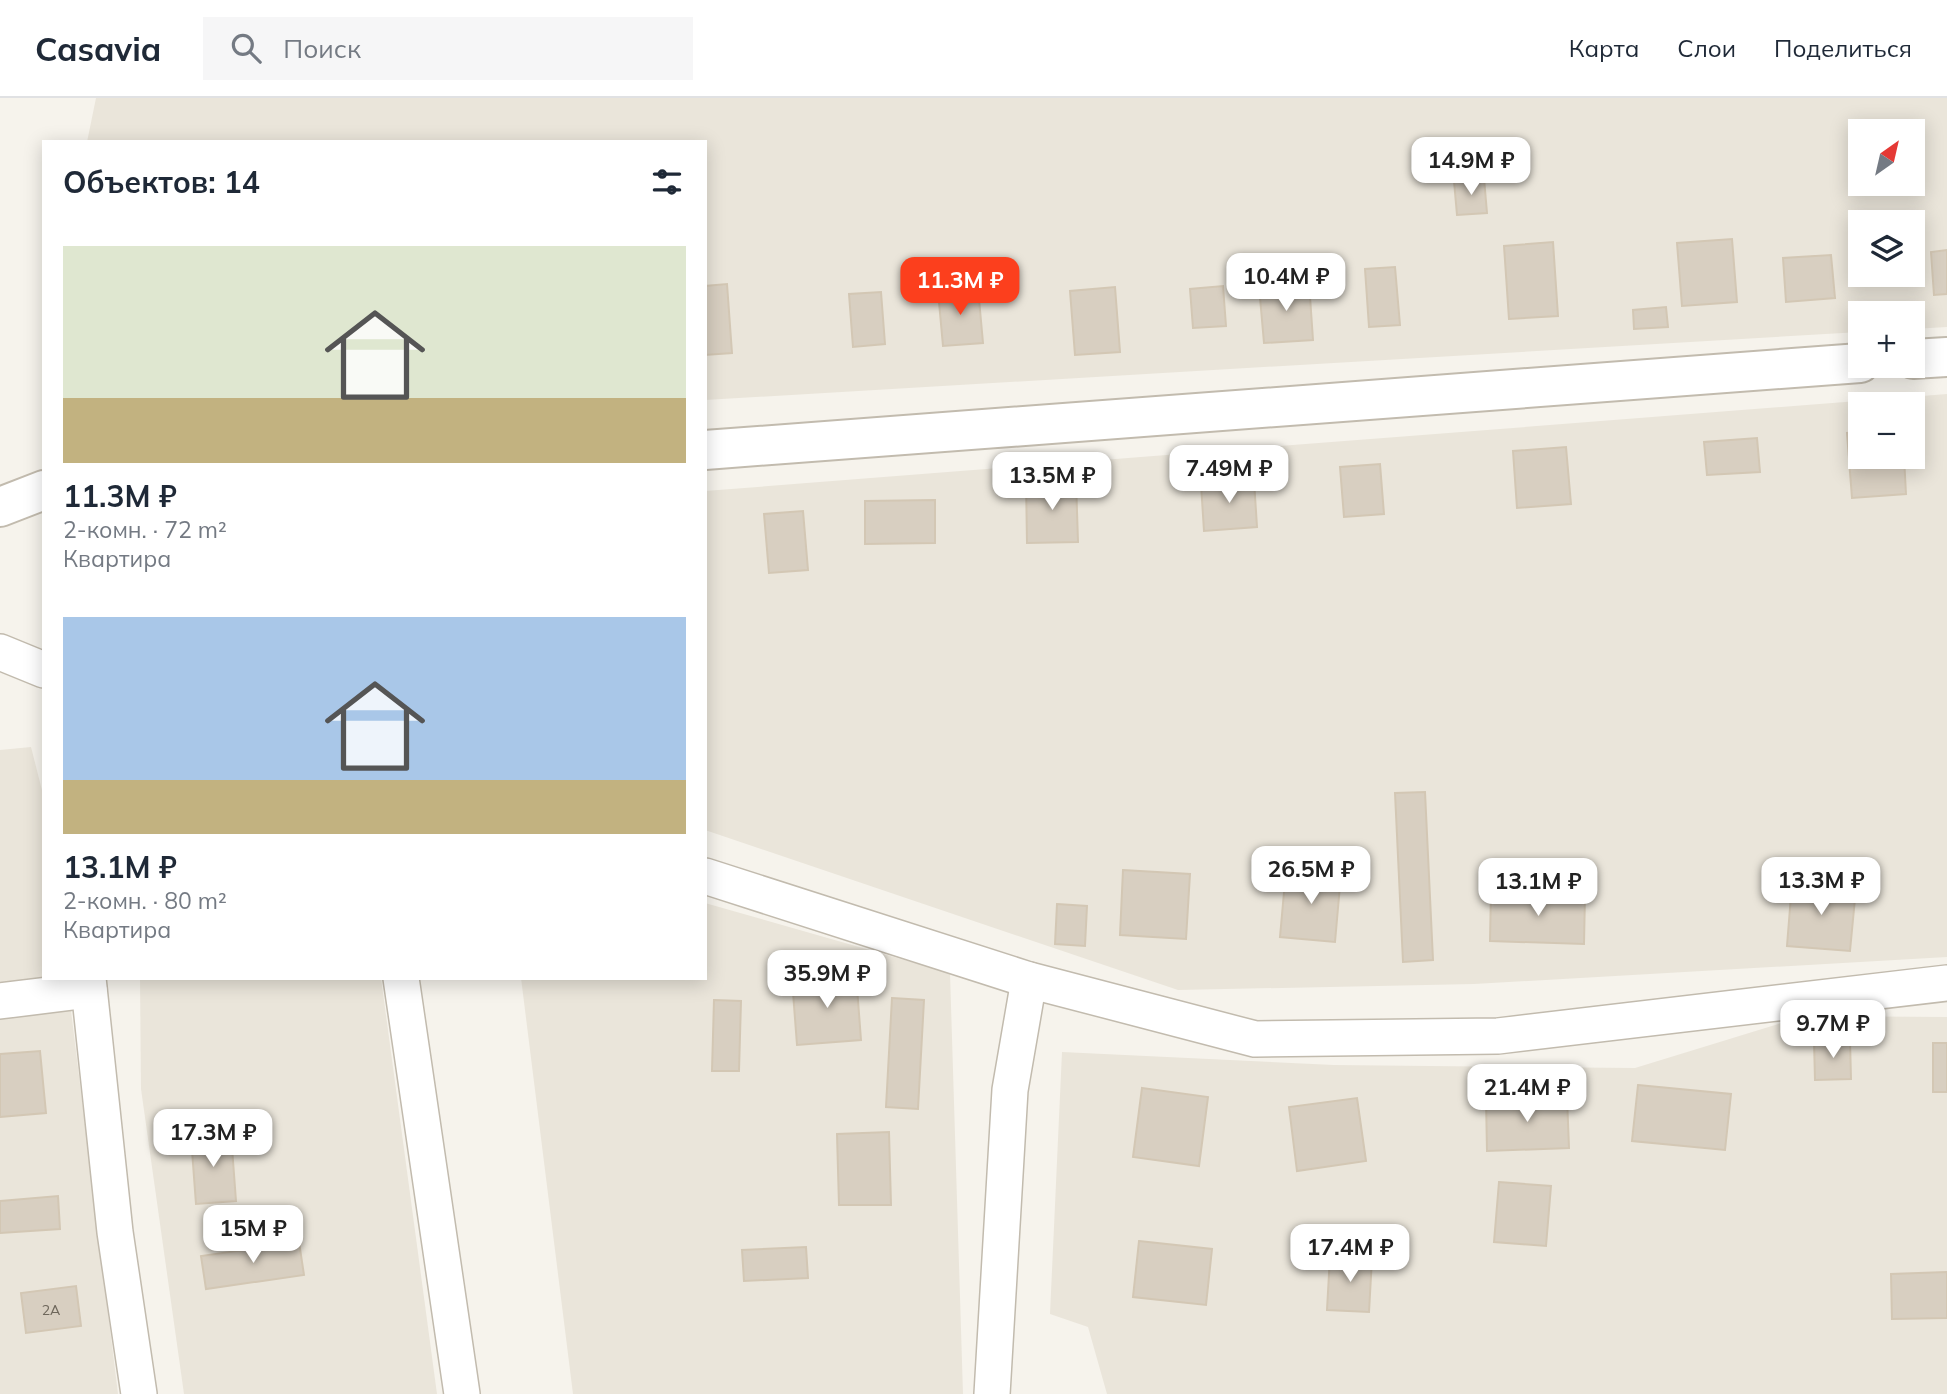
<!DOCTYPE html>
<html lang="ru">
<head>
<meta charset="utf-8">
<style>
  :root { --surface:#fff; --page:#f6f6f7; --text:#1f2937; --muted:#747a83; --line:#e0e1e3; --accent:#fc3f1d }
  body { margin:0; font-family:Mulish,sans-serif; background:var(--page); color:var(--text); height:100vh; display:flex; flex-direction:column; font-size:26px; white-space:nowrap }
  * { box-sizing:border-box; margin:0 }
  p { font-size:23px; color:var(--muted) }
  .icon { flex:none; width:38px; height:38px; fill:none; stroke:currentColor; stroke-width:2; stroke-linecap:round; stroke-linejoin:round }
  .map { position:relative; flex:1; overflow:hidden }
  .panel { position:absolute; left:42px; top:42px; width:665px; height:840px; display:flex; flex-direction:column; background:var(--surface); border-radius:0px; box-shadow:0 4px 18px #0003 }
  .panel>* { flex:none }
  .needle { width:46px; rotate:34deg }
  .tools { position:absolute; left:1848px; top:21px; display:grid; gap:14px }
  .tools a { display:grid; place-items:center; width:77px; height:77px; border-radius:0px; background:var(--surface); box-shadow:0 4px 18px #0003; font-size:35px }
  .price { position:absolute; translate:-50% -60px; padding:0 16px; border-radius:14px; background:#fff; color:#222; font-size:23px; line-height:46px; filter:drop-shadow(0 2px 4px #0008) }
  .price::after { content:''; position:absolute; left:50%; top:42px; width:21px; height:16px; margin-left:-10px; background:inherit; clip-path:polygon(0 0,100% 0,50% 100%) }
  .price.active { background:var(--accent); color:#fff }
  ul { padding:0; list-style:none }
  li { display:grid; align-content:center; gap:14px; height:371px; padding:0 21px }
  li span { display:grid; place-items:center; height:217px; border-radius:0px; color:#555 }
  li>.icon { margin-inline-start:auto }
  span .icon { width:126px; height:126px; fill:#fffc; stroke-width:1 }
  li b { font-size:30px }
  h2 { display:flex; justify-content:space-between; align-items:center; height:84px; padding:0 21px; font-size:30px }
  header { display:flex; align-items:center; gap:42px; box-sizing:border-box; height:98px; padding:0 35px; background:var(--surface); border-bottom:2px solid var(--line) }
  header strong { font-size:33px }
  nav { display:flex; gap:38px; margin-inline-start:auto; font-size:24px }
  .search { width:490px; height:63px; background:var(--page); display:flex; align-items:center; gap:18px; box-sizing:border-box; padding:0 24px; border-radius:0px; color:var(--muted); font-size:26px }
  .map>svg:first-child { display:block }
</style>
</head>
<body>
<header>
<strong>Casavia</strong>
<div class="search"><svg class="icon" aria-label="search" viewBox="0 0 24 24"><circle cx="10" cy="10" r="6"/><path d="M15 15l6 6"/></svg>Поиск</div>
<nav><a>Карта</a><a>Слои</a><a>Поделиться</a></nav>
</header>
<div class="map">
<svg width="1947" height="1296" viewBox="0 0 1947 1296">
  <rect width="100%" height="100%" fill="#f6f3ec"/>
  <g fill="#eae5da" fill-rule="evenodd">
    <path d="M 96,0 L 1947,0 L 1947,229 L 1913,231 L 1913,215 L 1860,215 L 1860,234 L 705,302 L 705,44 L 87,44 ZM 1860,33 L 1913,33 L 1913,86 L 1860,86 ZM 1860,124 L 1913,124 L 1913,177 L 1860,177 Z"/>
    <path d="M 1947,296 L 1947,859 L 1474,886 L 1178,892 L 705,732 L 705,393 ZM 1860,306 L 1913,306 L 1913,359 L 1860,359 Z"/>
    <polygon points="31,649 44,700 44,880 67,880 118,1296 0,1296 0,652"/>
    <polygon points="705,805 950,875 963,1296 573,1296 521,880 705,880"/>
    <polygon points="140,880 381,880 437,1296 184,1296 141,991"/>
    <polygon points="1804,918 1947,919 1947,1296 1107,1296 1088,1229 1050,1216 1062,954 1334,967 1635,970"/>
  </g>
  <g fill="#d8cfc1" stroke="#d3c7b4" stroke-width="2">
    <polygon points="1484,80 1487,115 1457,117 1454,83"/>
    <polygon points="1732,141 1737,204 1682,208 1677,145"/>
    <polygon points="1553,144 1558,218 1509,221 1504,148"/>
    <polygon points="1947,152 1947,196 1934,197 1931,154"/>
    <polygon points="1831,157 1835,200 1786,204 1783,160"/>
    <polygon points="1395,169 1400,227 1369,229 1365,171"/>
    <polygon points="1309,184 1313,242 1264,245 1259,188"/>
    <polygon points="727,186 732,255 705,257 705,188"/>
    <polygon points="1223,188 1226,228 1193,230 1190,191"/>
    <polygon points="1115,189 1120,254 1075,257 1070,193"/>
    <polygon points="978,190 983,245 943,248 938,193"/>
    <polygon points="881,194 885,246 853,249 849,196"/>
    <polygon points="1666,209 1668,229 1634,231 1633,212"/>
    <polygon points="1860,334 1860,359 1904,359 1906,396 1852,400 1847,335"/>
    <polygon points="1757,340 1760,374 1707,377 1704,344"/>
    <polygon points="1566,349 1571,406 1517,410 1513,353"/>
    <polygon points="1380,366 1384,416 1344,419 1340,369"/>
    <polygon points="1076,382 1078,444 1027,445 1026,383"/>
    <polygon points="1254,382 1257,429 1204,433 1201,386"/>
    <polygon points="935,402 935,445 865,446 865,403"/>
    <polygon points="803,413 808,472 769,475 764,416"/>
    <polygon points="1425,694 1433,862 1403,864 1395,695"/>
    <polygon points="1123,772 1190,776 1186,841 1120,837"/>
    <polygon points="1286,772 1341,776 1335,844 1280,839"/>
    <polygon points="1792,785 1856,790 1850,853 1787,848"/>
    <polygon points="1491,793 1585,796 1584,846 1490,843"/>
    <polygon points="1057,806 1087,808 1085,848 1055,846"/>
    <polygon points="856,876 861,942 797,947 792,881"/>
    <polygon points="892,900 924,902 918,1011 886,1009"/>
    <polygon points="714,902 741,903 739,973 712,973"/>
    <polygon points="1850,942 1851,981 1815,982 1814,943"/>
    <rect x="1933" y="945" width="14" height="49"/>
    <polygon points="40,953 46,1015 0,1019 0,956"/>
    <polygon points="1638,987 1731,996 1725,1052 1632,1043"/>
    <polygon points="1142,990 1208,999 1199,1068 1133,1059"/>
    <polygon points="1567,999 1569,1050 1487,1053 1486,1001"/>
    <polygon points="1357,1000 1366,1063 1297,1073 1289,1009"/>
    <polygon points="889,1034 891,1107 839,1107 837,1036"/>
    <polygon points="231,1036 236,1103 196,1106 191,1039"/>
    <polygon points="1499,1084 1551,1088 1546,1148 1494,1144"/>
    <polygon points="58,1098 60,1131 0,1135 0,1103"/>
    <polygon points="1139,1143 1212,1151 1206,1207 1133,1199"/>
    <polygon points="299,1144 304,1177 206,1191 201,1158"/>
    <polygon points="806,1149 808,1180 744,1183 742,1152"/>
    <polygon points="1330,1158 1372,1160 1369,1214 1327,1212"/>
    <polygon points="1947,1174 1947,1220 1892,1221 1891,1176"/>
    <polygon points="76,1188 81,1228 26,1235 21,1195"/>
  </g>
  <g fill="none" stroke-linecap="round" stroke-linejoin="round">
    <defs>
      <g id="minor">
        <polyline points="0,554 44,572"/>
        <polyline points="705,778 1029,882 1255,941 1498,938 1947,885"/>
        <polyline points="88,880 115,1134 139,1296"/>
        <polyline points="401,880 462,1296"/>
        <polyline points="0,903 89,892"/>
        <polyline points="992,1296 1010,992 1029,882"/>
      </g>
      <g id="tertiary">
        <polyline points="1913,261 1947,259"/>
        <polyline points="705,352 1860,265"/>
        <polyline points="0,409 44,392"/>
      </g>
    </defs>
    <use href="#minor" stroke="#c2bbae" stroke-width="38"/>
    <use href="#tertiary" stroke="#c2bbae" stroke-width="42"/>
    <use href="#minor" stroke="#fff" stroke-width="35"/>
    <use href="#tertiary" stroke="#fff" stroke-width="38"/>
  </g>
  <g text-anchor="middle" stroke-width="7" stroke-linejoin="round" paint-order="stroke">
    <g font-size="14" fill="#6e675b">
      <text x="51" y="1217">2А</text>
    </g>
  </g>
</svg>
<div class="tools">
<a><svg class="needle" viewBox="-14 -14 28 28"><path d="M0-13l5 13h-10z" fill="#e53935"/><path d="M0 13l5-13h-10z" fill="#747a83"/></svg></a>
<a><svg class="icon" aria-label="layers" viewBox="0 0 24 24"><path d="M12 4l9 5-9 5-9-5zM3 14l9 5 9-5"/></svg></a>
<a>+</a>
<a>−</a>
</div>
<b class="price" style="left:1471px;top:99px">14.9M ₽</b>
<b class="price" style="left:1286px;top:215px">10.4M ₽</b>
<b class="price active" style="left:960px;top:219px">11.3M ₽</b>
<b class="price" style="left:1229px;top:407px">7.49M ₽</b>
<b class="price" style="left:1052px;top:414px">13.5M ₽</b>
<b class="price" style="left:1311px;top:808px">26.5M ₽</b>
<b class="price" style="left:1821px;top:819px">13.3M ₽</b>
<b class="price" style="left:1538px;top:820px">13.1M ₽</b>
<b class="price" style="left:827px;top:912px">35.9M ₽</b>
<b class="price" style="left:1833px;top:962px">9.7M ₽</b>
<b class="price" style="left:1527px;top:1026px">21.4M ₽</b>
<b class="price" style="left:213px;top:1071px">17.3M ₽</b>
<b class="price" style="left:253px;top:1167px">15M ₽</b>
<b class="price" style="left:1350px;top:1186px">17.4M ₽</b>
<section class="panel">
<h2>Объектов: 14<svg class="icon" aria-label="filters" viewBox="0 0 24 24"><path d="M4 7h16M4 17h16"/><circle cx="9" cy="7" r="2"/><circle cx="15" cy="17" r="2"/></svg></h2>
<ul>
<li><span style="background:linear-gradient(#dfe7d0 70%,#c2b280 0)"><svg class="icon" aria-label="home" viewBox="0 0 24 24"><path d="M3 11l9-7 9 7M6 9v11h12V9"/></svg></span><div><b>11.3M ₽</b><p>2-комн. · 72 m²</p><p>Квартира</p></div></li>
<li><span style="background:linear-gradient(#a9c7e8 75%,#c2b280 0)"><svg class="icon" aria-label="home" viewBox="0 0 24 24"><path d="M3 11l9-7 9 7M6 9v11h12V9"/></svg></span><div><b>13.1M ₽</b><p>2-комн. · 80 m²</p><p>Квартира</p></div></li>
</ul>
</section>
</div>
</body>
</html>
